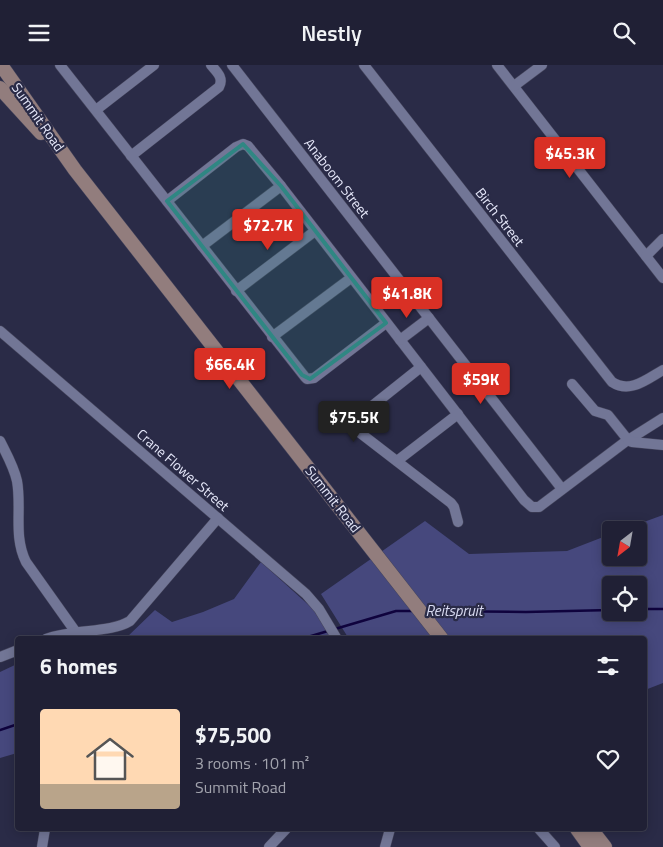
<!DOCTYPE html>
<html lang="en">
<head>
<meta charset="utf-8">
<style>
  :root { --surface:#202035; --page:#2d2d41; --text:#f1f3f6; --muted:#a2a3ad; --line:#3d3e50; --accent:#d93025 }
  body { margin:0; font-family:"Titillium Web",sans-serif; background:var(--page); color:var(--text); height:100vh; display:flex; flex-direction:column; font-size:19px; white-space:nowrap }
  * { box-sizing:border-box; margin:0 }
  p { font-size:16px; color:var(--muted) }
  .icon { flex:none; width:28px; height:28px; fill:none; stroke:currentColor; stroke-width:2; stroke-linecap:round; stroke-linejoin:round }
  .map { position:relative; flex:1; overflow:hidden }
  .drawer { position:absolute; left:15px; top:571px; width:632px; height:195px; display:flex; flex-direction:column; background:var(--surface); border-radius:5px; box-shadow:0 2px 12px #0003,0 0 0 1px var(--line) }
  .drawer>* { flex:none }
  .needle { width:32px; rotate:211deg }
  .buttons { position:absolute; left:602px; top:456px; display:grid; gap:10px }
  .buttons a { display:grid; place-items:center; width:45px; height:45px; border-radius:5px; background:var(--surface); box-shadow:0 2px 12px #0003,0 0 0 1px var(--line); font-size:25px }
  .price { position:absolute; translate:-50% -42px; padding:0 11px; border-radius:5px; background:var(--accent); color:#fff; font-size:16px; line-height:32px; filter:drop-shadow(0 1px 2px #0008) }
  .price::after { content:''; position:absolute; left:50%; top:30px; width:15px; height:11px; margin-left:-8px; background:inherit; clip-path:polygon(0 0,100% 0,50% 100%) }
  .price.current { background:#222; color:#fff }
  ul { padding:0; list-style:none }
  li { display:flex; align-items:center; gap:15px; height:125px; padding:0 25px }
  li+li { border-top:1px solid var(--line) }
  li span { display:grid; place-items:center; flex:none; width:140px; height:100px; border-radius:5px; color:#555 }
  li>.icon { margin-inline-start:auto }
  span .icon { width:60px; height:60px; fill:#fffc; stroke-width:1 }
  li b { font-size:21px }
  h2 { display:flex; justify-content:space-between; align-items:center; height:60px; padding:0 25px; font-size:21px }
  header { display:flex; justify-content:space-between; align-items:center; height:65px; padding:0 25px; background:var(--surface); font-size:22px; font-weight:600 }
  .map>svg:first-child { display:block }
</style>
</head>
<body>
<header><svg class="icon" aria-label="menu" viewBox="0 0 24 24"><path d="M4 6h16M4 12h16M4 18h16"/></svg>Nestly<svg class="icon" aria-label="search" viewBox="0 0 24 24"><circle cx="10" cy="10" r="6"/><path d="M15 15l6 6"/></svg></header>
<div class="map">
<svg width="663" height="782" viewBox="0 0 663 782">
  <rect width="100%" height="100%" fill="#2a2b47"/>
  <g fill="#46487d" fill-rule="evenodd">
    <path d="M 663,450 L 663,618 L 645,625 L 645,574 L 349,574 L 321,529 L 425,456 L 469,489 L 567,486 L 611,469 L 611,492 L 639,492 L 639,465 L 622,465 ZM 611,520 L 639,520 L 639,548 L 611,548 Z"/>
    <polygon points="261,497 313,544 332,574 125,574 155,545 172,557 203,547 234,534"/>
    <polygon points="17,599 17,688 0,693 0,607"/>
  </g>
  <g fill="none" stroke-linecap="round" stroke-linejoin="round">
    <g stroke="#0f033d" stroke-width="2.5">
      <polyline points="639,544 663,544"/>
      <polyline points="428,546 526,547 611,545"/>
      <polyline points="335,564 396,546 415,546"/>
      <polyline points="301,574 328,566"/>
      <polyline points="0,665 18,659"/>
    </g>
    <defs>
      <g id="street">
        <polyline points="60,0 305,312 307,314 314,313 386,258"/>
        <polyline points="232,0 562,424"/>
        <path d="M 364,0 L 612,317 C 630,329 647,314 663,305"/>
        <polyline points="497,0 663,213"/>
        <polyline points="514,21 542,0"/>
        <polyline points="96,45 154,0"/>
        <path d="M 131,91 L 219,22 C 224,13 217,7 211,0"/>
        <polyline points="167,136 236,82 243,79 248,81 281,121 524,435 532,442 539,442 625,377 663,353"/>
        <polyline points="202,181 281,121"/>
        <polyline points="646,191 663,174"/>
        <polyline points="236,226 315,166"/>
        <polyline points="0,266 306,529 319,544 337,574"/>
        <polyline points="272,272 351,213"/>
        <polyline points="400,275 429,253"/>
        <polyline points="421,302 357,353 353,360 355,364 451,438 454,442 458,457"/>
        <polyline points="572,319 595,346 608,350 628,375 632,377 663,380"/>
        <path d="M 0,376 C 6,388 14,402 17,416 C 22,443 13,471 26,497 L 75,566"/>
        <polyline points="397,396 458,349"/>
        <path d="M 46,574 C 71,564 111,568 130,556 L 218,453"/>
        <polyline points="0,592 18,585"/>
        <polyline points="539,764 555,782"/>
        <polyline points="42,782 45,764"/>
        <polyline points="269,782 286,764"/>
        <polyline points="385,782 390,764"/>
      </g>
      <g id="secondary">
        <polyline points="1,0 75,105 442,574"/>
        <polyline points="0,23 41,68"/>
        <polyline points="577,764 590,782"/>
        <polyline points="591,764 605,782"/>
      </g>
    </defs>
    <use href="#street" stroke="#46465d" stroke-width="11"/>
    <use href="#secondary" stroke="#46465d" stroke-width="15"/>
    <use href="#street" stroke="#727696" stroke-width="10"/>
    <use href="#secondary" stroke="#927d7d" stroke-width="14"/>
  </g>
  <path fill="#2f8783" fill-opacity="0.2" stroke="#2f8783" stroke-width="4" stroke-linejoin="round" d="M 243,79 L 281,121 L 386,258 L 310,314 L 302,310 L 167,136 Z"/>
  <g text-anchor="middle" stroke-width="4.5" stroke-linejoin="round" paint-order="stroke">
    <g font-size="14" fill="#e6e8fa" stroke="#2a2b47">
      <text transform="translate(38 52) rotate(55)" y="5">Summit Road</text>
      <text transform="translate(337 113) rotate(52)" y="5">Anaboom Street</text>
      <text transform="translate(500 152) rotate(52)" y="5">Birch Street</text>
      <text transform="translate(183 405) rotate(41)" y="5">Crane Flower Street</text>
      <text transform="translate(333 434) rotate(52)" y="5">Summit Road</text>
    </g>
    <g font-size="15" font-style="italic" fill="#d9dbf2" stroke="#2a2b47">
      <text x="454" y="551">Reitspruit</text>
    </g>
  </g>
</svg>
<div class="buttons">
<a><svg class="needle" viewBox="-14 -14 28 28"><path d="M0-13l5 13h-10z" fill="#e53935"/><path d="M0 13l5-13h-10z" fill="#a2a3ad"/></svg></a>
<a><svg class="icon" aria-label="locate" viewBox="0 0 24 24"><circle cx="12" cy="12" r="6"/><path d="M12 2v4M12 18v4M2 12h4M18 12h4"/></svg></a>
</div>
<b class="price" style="left:570px;top:114px">$45.3K</b>
<b class="price" style="left:268px;top:186px">$72.7K</b>
<b class="price" style="left:407px;top:254px">$41.8K</b>
<b class="price" style="left:230px;top:325px">$66.4K</b>
<b class="price" style="left:481px;top:340px">$59K</b>
<b class="price current" style="left:354px;top:378px">$75.5K</b>
<section class="drawer">
<h2>6 homes<svg class="icon" aria-label="filters" viewBox="0 0 24 24"><path d="M4 7h16M4 17h16"/><circle cx="9" cy="7" r="2"/><circle cx="15" cy="17" r="2"/></svg></h2>
<ul>
<li><span style="background:linear-gradient(#ffd9b3 75%,#b9a48a 0)"><svg class="icon" aria-label="home" viewBox="0 0 24 24"><path d="M3 11l9-7 9 7M6 9v11h12V9"/></svg></span><div><b>$75,500</b><p>3 rooms · 101 m²</p><p>Summit Road</p></div><svg class="icon" aria-label="heart" viewBox="0 0 24 24"><path d="M12 20l-8-8c-3-5 5-10 8-4 3-6 11-1 8 4z"/></svg></li>
</ul>
</section>
</div>
</body>
</html>
